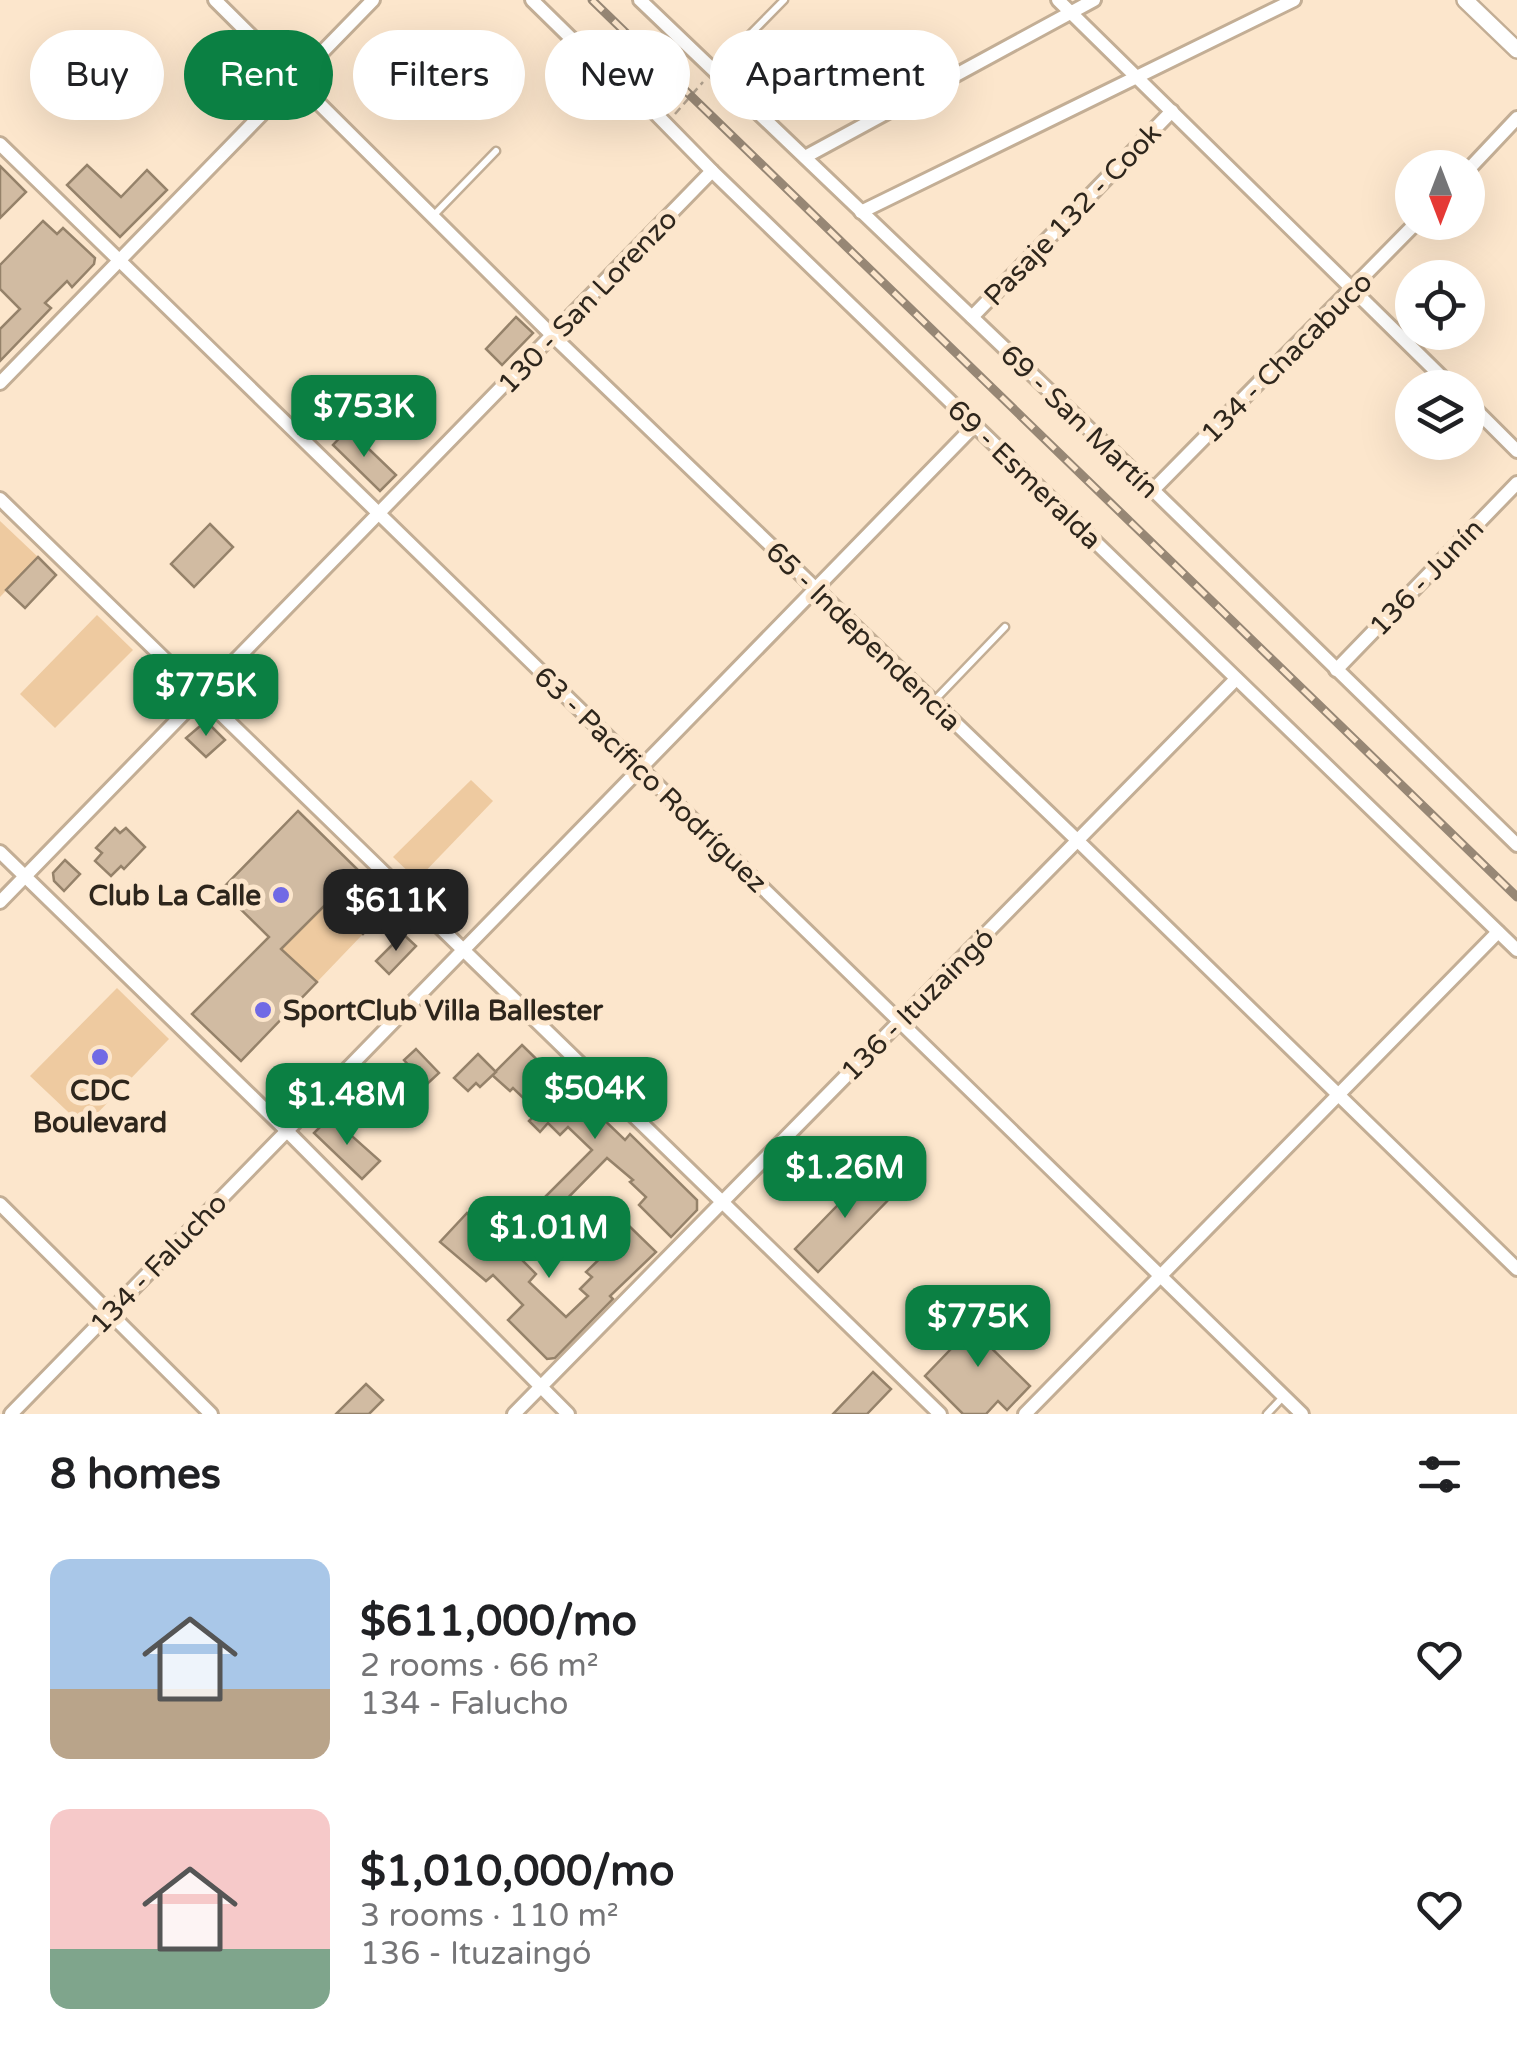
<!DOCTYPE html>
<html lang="en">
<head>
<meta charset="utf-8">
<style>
  :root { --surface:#fff; --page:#f6f6f6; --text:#202124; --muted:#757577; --accent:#0b8043 }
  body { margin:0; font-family:"Varela Round",sans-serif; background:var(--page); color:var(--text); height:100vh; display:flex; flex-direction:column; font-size:38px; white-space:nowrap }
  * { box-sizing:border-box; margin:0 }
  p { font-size:32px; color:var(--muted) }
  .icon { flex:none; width:55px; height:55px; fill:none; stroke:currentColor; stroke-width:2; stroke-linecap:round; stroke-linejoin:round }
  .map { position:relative; height:1414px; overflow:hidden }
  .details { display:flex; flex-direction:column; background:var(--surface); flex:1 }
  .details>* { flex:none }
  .top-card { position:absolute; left:30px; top:30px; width:1000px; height:90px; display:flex; gap:20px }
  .needle { width:65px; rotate:180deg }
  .buttons { position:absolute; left:1395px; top:150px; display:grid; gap:20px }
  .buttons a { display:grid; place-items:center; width:90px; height:90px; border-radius:50%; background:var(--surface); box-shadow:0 10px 40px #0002; font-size:50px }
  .price { position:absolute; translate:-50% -85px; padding:0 22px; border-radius:20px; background:var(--accent); color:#fff; font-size:32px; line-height:65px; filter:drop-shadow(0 2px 5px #0008) }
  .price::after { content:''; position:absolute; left:50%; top:60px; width:30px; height:22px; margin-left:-15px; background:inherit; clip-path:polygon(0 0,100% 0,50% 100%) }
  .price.active { background:#222; color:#fff }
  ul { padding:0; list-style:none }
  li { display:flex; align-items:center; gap:30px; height:250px; padding:0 50px }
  li span { display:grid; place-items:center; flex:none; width:280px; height:200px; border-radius:20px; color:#555 }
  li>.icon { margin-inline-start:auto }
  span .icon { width:120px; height:120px; fill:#fffc; stroke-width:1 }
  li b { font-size:42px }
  h2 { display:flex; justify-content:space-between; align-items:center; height:120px; padding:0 50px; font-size:42px }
  .pill { padding:0 35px; border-radius:45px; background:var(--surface); box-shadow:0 10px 40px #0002; font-size:35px; line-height:90px }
  .pill.active { background:var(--accent); color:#fff }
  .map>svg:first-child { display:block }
</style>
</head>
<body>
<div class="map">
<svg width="1517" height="1414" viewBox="0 0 1517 1414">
  <rect width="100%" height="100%" fill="#fce6cc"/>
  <g fill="#eecaa0">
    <polygon points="0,521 38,557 0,597"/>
    <polygon points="97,615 133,650 55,728 20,694"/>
    <polygon points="471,780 493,801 417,880 393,857"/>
    <polygon points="298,811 360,872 330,900 363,934 317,982 221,890"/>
    <polygon points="117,988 169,1039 84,1127 30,1076"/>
  </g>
  <g fill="#d1bba2" stroke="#95826a" stroke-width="2.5">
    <polygon points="87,165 121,197 147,170 167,190 120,237 67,185"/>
    <polygon points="0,166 26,192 0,218"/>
    <polygon points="43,221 57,234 63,228 95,258 94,264 72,287 67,281 45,303 51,308 0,361 0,329 20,309 0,289 0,265"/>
    <polygon points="516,317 533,333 502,365 486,349"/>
    <polygon points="348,429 396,475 380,491 333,445"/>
    <polygon points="210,524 233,547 194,587 171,564"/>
    <polygon points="38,557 56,575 25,608 6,590"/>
    <polygon points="252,670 272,690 248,716 230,698 230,693"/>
    <polygon points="206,721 225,740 206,757 186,738"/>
    <polygon points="298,811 360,872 352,879 385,911 363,934 330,900 281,949 317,982 241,1061 192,1014 269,937 221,890"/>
    <polygon points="115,828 120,833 126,828 145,847 124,869 121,866 111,876 95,861 102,853 96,848"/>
    <polygon points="65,860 80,874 64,891 54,881 53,873"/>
    <polygon points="403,934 416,946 389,974 376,961"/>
    <polygon points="522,1045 574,1096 582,1088 605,1111 600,1116 625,1140 630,1134 697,1200 697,1210 671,1237 639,1205 646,1197 630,1182 633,1180 607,1158 553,1213 541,1201 592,1150 568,1127 560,1135 548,1123 540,1132 529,1121 538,1112 513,1088 510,1091 492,1075"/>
    <polygon points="416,1049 439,1073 426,1085 404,1060"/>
    <polygon points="478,1054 496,1072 480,1087 476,1083 468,1091 454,1078"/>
    <polygon points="327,1120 330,1123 334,1120 380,1161 362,1179 314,1133"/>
    <polygon points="872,1170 895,1193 818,1272 795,1249"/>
    <polygon points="467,1213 500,1245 503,1241 536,1274 529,1282 566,1317 588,1296 580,1289 592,1277 586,1272 616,1243 607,1235 622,1219 656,1252 610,1296 613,1299 555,1358 547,1359 508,1320 523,1305 493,1275 486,1281 440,1242"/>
    <polygon points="1001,1297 1013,1309 983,1340 1030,1386 1007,1410 998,1401 986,1414 963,1414 925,1376"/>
    <polygon points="873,1372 891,1389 867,1414 833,1414"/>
    <polygon points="366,1384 383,1400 369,1414 336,1414"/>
  </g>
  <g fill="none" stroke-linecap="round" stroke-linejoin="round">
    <defs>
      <g id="service">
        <polyline points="715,70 784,0"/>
        <polyline points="434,215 496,151"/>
        <polyline points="933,702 1005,627"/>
        <polyline points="1267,1414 1283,1397"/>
      </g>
      <g id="minor">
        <polyline points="215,0 552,335 1078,841 1517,1269"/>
        <polyline points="532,0 582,49 614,71 712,171 1517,950"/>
        <polyline points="640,0 1153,490 1517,845"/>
        <polyline points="1058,0 1453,388"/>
        <polyline points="0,144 1302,1414"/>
        <polyline points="805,157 1094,0"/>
        <polyline points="1468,170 1517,118"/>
        <polyline points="861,212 1294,0"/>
        <polyline points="972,317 1172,111"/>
        <polyline points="0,383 373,0"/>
        <polyline points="1468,402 1517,451"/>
        <polyline points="1153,490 1417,222"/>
        <polyline points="0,499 940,1414"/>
        <polyline points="1336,670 1517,483"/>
        <polyline points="0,852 287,1131 568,1414"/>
        <polyline points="0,902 712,171"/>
        <polyline points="0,1204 211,1414"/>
        <polyline points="11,1414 975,425"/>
        <polyline points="514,1414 1236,679"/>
        <polyline points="1025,1414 1498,932"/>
      </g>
      <polyline id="tertiary" points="1465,0 1517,50"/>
    </defs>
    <use href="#service" stroke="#c3ae95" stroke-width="11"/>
    <use href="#minor" stroke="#c3ae95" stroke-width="18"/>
    <use href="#tertiary" stroke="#c3ae95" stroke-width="20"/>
    <polyline stroke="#b6a591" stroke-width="2.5" stroke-dasharray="8 5" stroke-linecap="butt" points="675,114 703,82"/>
    <use href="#service" stroke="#fff" stroke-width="6"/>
    <use href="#minor" stroke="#fff" stroke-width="12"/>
    <use href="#tertiary" stroke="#fff" stroke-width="15"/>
    <defs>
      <polyline id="rail" points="592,0 1517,897"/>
    </defs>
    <use href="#rail" stroke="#978775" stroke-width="9"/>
    <use href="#rail" stroke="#fce6cc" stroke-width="5" stroke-dasharray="15" stroke-linecap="butt"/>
  </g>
  <g fill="#716ae5" stroke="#fce6cc" stroke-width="4">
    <circle cx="281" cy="895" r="10"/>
    <circle cx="263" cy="1010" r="10"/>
    <circle cx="100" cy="1057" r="10"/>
  </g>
  <g text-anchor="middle" stroke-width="10" stroke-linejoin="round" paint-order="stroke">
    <g font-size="28" fill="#2e261c" stroke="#fce6cc">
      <text transform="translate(1072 214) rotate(-46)" y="10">Pasaje 132 - Cook</text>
      <text transform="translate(587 301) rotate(-46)" y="10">130 - San Lorenzo</text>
      <text transform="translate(1286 357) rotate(-45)" y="10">134 - Chacabuco</text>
      <text transform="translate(1080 421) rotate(44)" y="10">69 - San Martín</text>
      <text transform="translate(1025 474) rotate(44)" y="10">69 - Esmeralda</text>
      <text transform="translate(1426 577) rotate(-46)" y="10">136 - Junín</text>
      <text transform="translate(864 636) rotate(44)" y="10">65 - Independencia</text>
      <text transform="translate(651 779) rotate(44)" y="10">63 - Pacífico Rodríguez</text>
      <text transform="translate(917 1004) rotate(-45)" y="10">136 - Ituzaingó</text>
      <text transform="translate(158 1263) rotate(-46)" y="10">134 - Falucho</text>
    </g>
    <g font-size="28" font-weight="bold" fill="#2e261c" stroke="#fce6cc" text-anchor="end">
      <text x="261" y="905">Club La Calle</text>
      <text x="283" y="1020" text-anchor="start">SportClub Villa Ballester</text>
      <text x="100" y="1100" text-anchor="middle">CDC<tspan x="100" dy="32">Boulevard</tspan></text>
    </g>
  </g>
</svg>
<div class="buttons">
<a><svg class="needle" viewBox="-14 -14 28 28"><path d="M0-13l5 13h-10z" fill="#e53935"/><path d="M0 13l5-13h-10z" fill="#757577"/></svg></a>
<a><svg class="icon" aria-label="locate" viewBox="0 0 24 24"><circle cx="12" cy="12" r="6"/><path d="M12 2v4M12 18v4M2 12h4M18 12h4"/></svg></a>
<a><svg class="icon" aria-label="layers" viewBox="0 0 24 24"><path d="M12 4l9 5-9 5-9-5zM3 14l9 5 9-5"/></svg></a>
</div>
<b class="price" style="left:364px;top:460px">$753K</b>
<b class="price" style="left:206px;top:739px">$775K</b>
<b class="price active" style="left:396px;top:954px">$611K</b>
<b class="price" style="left:595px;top:1142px">$504K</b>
<b class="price" style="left:347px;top:1148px">$1.48M</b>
<b class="price" style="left:845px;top:1221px">$1.26M</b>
<b class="price" style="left:549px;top:1281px">$1.01M</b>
<b class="price" style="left:978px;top:1370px">$775K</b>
<div class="top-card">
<a class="pill">Buy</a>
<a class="pill active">Rent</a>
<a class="pill">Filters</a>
<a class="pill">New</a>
<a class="pill">Apartment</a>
</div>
</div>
<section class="details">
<h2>8 homes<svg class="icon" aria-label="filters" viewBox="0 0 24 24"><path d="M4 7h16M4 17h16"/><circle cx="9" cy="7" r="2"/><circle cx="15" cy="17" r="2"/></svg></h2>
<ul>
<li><span style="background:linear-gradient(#a9c7e8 65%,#b9a48a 0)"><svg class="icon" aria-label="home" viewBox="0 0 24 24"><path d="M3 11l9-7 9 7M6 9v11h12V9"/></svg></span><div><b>$611,000/mo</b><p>2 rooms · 66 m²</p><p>134 - Falucho</p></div><svg class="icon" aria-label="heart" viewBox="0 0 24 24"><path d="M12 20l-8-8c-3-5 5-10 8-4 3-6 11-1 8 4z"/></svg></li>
<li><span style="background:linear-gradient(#f6c9c9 70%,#7fa58c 0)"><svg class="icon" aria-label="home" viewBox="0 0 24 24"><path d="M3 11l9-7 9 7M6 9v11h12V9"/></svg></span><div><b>$1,010,000/mo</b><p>3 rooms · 110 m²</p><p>136 - Ituzaingó</p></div><svg class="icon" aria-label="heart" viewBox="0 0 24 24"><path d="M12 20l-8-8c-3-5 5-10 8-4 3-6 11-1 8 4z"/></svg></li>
</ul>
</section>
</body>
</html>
